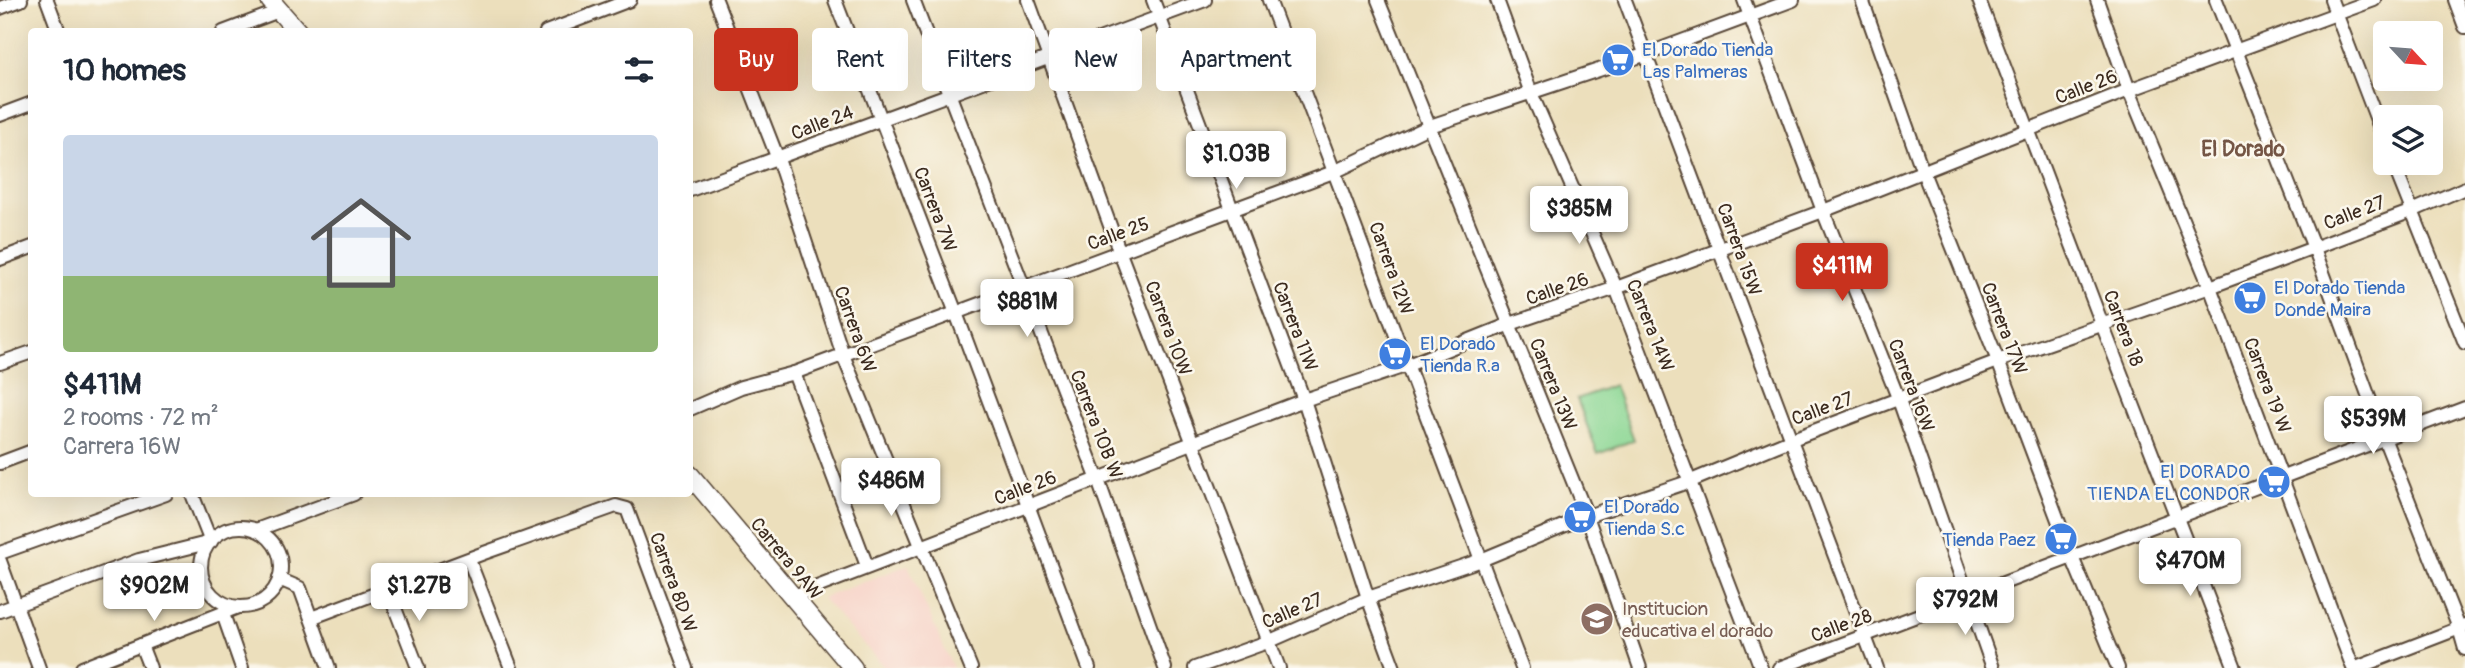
<!DOCTYPE html>
<html lang="en">
<head>
<meta charset="utf-8">
<style>
  :root { --surface:#fff; --page:#f2f2f3; --text:#1f2937; --muted:#747a83; --line:#e0e1e3; --accent:#c8321e }
  body { margin:0; font-family:Pangolin,sans-serif; background:var(--page); color:var(--text); height:100vh; display:flex; flex-direction:column; font-size:26px; white-space:nowrap }
  * { box-sizing:border-box; margin:0 }
  p { font-size:23px; color:var(--muted) }
  .icon { flex:none; width:38px; height:38px; fill:none; stroke:currentColor; stroke-width:2; stroke-linecap:round; stroke-linejoin:round }
  .map { position:relative; flex:1; overflow:hidden }
  .sheet { position:absolute; left:28px; top:28px; width:665px; height:469px; display:flex; flex-direction:column; background:var(--surface); border-radius:7px; box-shadow:0 7px 28px #0002 }
  .sheet>* { flex:none }
  .top-card { position:absolute; left:714px; top:28px; width:665px; height:63px; display:flex; gap:14px }
  .needle { width:46px; rotate:116deg }
  .controls { position:absolute; left:2373px; top:21px; display:grid; gap:14px }
  .controls a { display:grid; place-items:center; width:70px; height:70px; border-radius:7px; background:var(--surface); box-shadow:0 7px 28px #0002; font-size:35px }
  .price { position:absolute; translate:-50% -60px; padding:0 16px; border-radius:7px; background:#fff; color:#222; font-size:23px; line-height:46px; filter:drop-shadow(0 2px 4px #0008) }
  .price::after { content:''; position:absolute; left:50%; top:42px; width:21px; height:16px; margin-left:-10px; background:inherit; clip-path:polygon(0 0,100% 0,50% 100%) }
  .price.on { background:var(--accent); color:#fff }
  ul { padding:0; list-style:none }
  li { display:grid; align-content:center; gap:14px; height:371px; padding:0 35px }
  li+li { border-top:2px solid var(--line) }
  li span { display:grid; place-items:center; height:217px; border-radius:7px; color:#555 }
  li>.icon { margin-inline-start:auto }
  span .icon { width:126px; height:126px; fill:#fffc; stroke-width:1 }
  li b { font-size:30px }
  h2 { display:flex; justify-content:space-between; align-items:center; height:84px; padding:0 35px; font-size:30px }
  .chip { padding:0 24px; border-radius:7px; background:var(--surface); box-shadow:0 7px 28px #0002; font-size:24px; line-height:63px }
  .chip.on { background:var(--accent); color:#fff }
  .map>svg:first-child { display:block }
</style>
</head>
<body>
<div class="map">
<svg width="2465" height="668" viewBox="0 0 2465 668">
  <rect width="100%" height="100%" fill="#fbf7ec"/>
  <filter id="ink" filterUnits="userSpaceOnUse"><feTurbulence type="fractalNoise" baseFrequency=".0143" numOctaves="2"/><feDisplacementMap in="SourceGraphic" scale="14" xChannelSelector="R" yChannelSelector="G"/><feConvolveMatrix kernelMatrix="1 2 1 2 8 2 1 2 1" color-interpolation-filters="sRGB"/></filter>
  <filter id="wash" filterUnits="userSpaceOnUse"><feTurbulence type="fractalNoise" baseFrequency=".00686" numOctaves="4" result="noise"/><feDisplacementMap in="SourceGraphic" scale="28" xChannelSelector="R" yChannelSelector="G"/><feGaussianBlur stdDeviation="1.57" result="paint"/><feColorMatrix in="noise" values="0 0 0 0 0 0 0 0 0 0 0 0 0 0 0 0 0 1.4 0 .05"/><feComposite in="paint" operator="in"/></filter>
  <g filter="url(#wash)">
    <rect width="100%" height="100%" fill="#ecdfbc"/>
    <polygon fill="#f7d1c6" points="908,565 916,584 953,668 885,668 822,598"/>
    <polygon fill="#8cd794" stroke="#648059" stroke-width="2" points="1614,385 1634,440 1598,454 1577,399"/>
  </g>
  <g filter="url(#ink)">
    <g fill="none" stroke-linecap="round" stroke-linejoin="round">
      <defs>
        <g id="minor">
          <polyline points="47,0 59,32"/>
          <polyline points="716,0 778,159 843,355 971,668"/>
          <polyline points="835,0 956,313 1089,668"/>
          <polyline points="913,0 1098,480 1165,668"/>
          <polyline points="1028,0 1120,253 1279,668"/>
          <polyline points="1153,0 1304,400 1368,598 1394,668"/>
          <polyline points="1269,0 1522,668"/>
          <polyline points="1378,0 1587,516 1640,668"/>
          <polyline points="1497,0 1531,93 1616,288 1761,668"/>
          <polyline points="1625,0 1877,668"/>
          <polyline points="1744,0 1823,211 1899,400 1993,668"/>
          <polyline points="1862,0 1923,172 1998,361 2072,557 2118,668"/>
          <polyline points="1979,0 2102,324 2235,668"/>
          <polyline points="2097,0 2129,90 2210,287 2353,668"/>
          <polyline points="2216,0 2314,248 2384,438 2459,628 2465,649"/>
          <polyline points="2331,0 2385,141"/>
          <polyline points="2455,0 2465,27"/>
          <polyline points="0,8 21,0"/>
          <polyline points="223,32 279,11"/>
          <polyline points="546,32 630,0"/>
          <polyline points="0,115 32,103"/>
          <polyline points="2393,163 2465,343"/>
          <polyline points="690,190 1205,0"/>
          <polyline points="0,259 32,247"/>
          <polyline points="0,363 32,352"/>
          <polyline points="794,373 867,566"/>
          <polyline points="690,409 741,387 794,373 1336,171 1430,126 1647,54 1793,0"/>
          <polyline points="0,463 32,451"/>
          <circle cx="241" cy="567" r="40"/>
          <polyline points="256,530 354,494"/>
          <polyline points="0,553 166,494"/>
          <polyline points="469,560 511,668"/>
          <polyline points="0,561 39,668"/>
          <polyline points="279,579 300,588 329,668"/>
          <polyline points="388,590 418,668"/>
          <polyline points="791,597 1304,400 1408,365 1510,324 1616,288 1823,211 2129,90 2374,0"/>
          <polyline points="0,611 139,560 211,542 192,494"/>
          <polyline points="223,614 242,668"/>
          <polyline points="311,618 484,553 616,506 627,509 686,668"/>
          <polyline points="141,645 150,668"/>
          <polyline points="82,668 238,607"/>
          <polyline points="1195,668 1270,641 1368,598 1481,560 1587,516 1691,481 1790,440 1998,361 2210,287 2412,211 2465,188"/>
          <polyline points="1779,668 2465,408"/>
          <polyline points="2356,668 2465,626"/>
        </g>
        <g id="secondary">
          <polyline points="270,0 298,32"/>
          <polyline points="690,475 853,668"/>
        </g>
      </defs>
      <use href="#minor" stroke="#564536" stroke-width="16"/>
      <use href="#secondary" stroke="#564536" stroke-width="21"/>
      <use href="#minor" stroke="#fff" stroke-width="12"/>
      <use href="#secondary" stroke="#fff" stroke-width="18"/>
    </g>
  </g>
  <defs>
    <symbol id="supermarket-disc" viewBox="-11 -11 22 22"><circle r="9.5" fill="#3f7fe0" stroke="#fbf7ec"/><path d="M-6-5.5h2.5l.6 2H6L4.5 2H-2.5L-4.4-4H-6ZM-1.5 3.2a1.3 1.3 0 1 0 .1 0ZM3 3.2a1.3 1.3 0 1 0 .1 0Z" fill="#fff"/></symbol>
    <symbol id="school-disc" viewBox="-11 -11 22 22"><circle r="9.5" fill="#8d6e63" stroke="#fbf7ec"/><path d="M0-5L7-2L0 1L-7-2ZM-4 1L0 2.5L4 1V4Q0 6-4 4Z" fill="#fff"/></symbol>
  </defs>
  <g fill-rule="evenodd">
    <use href="#supermarket-disc" x="1599" y="41" width="38" height="38"/>
    <use href="#supermarket-disc" x="2231" y="279" width="38" height="38"/>
    <use href="#supermarket-disc" x="1376" y="335" width="38" height="38"/>
    <use href="#supermarket-disc" x="2255" y="463" width="38" height="38"/>
    <use href="#supermarket-disc" x="1561" y="498" width="38" height="38"/>
    <use href="#supermarket-disc" x="2042" y="520" width="38" height="38"/>
    <use href="#school-disc" x="1578" y="600" width="38" height="38"/>
  </g>
  <g text-anchor="middle" stroke-width="5" stroke-linejoin="round" paint-order="stroke">
    <g font-size="19" fill="#366cbe" stroke="#fbf7ec" text-anchor="start">
      <text x="1642" y="56">El Dorado Tienda<tspan x="1642" dy="22">Las Palmeras</tspan></text>
      <text x="2274" y="294">El Dorado Tienda<tspan x="2274" dy="22">Donde Maira</tspan></text>
      <text x="1420" y="350">El Dorado<tspan x="1420" dy="22">Tienda R.a</tspan></text>
      <text x="2250" y="478" text-anchor="end">El DORADO<tspan x="2250" dy="22">TIENDA EL CONDOR</tspan></text>
      <text x="1604" y="513">El Dorado<tspan x="1604" dy="22">Tienda S.c</tspan></text>
      <text x="2036" y="546" text-anchor="end">Tienda Paez</text>
    </g>
    <g font-size="19" fill="#3b2a1e" stroke="#fbf7ec">
      <text transform="translate(2086 86) rotate(-21)" y="7">Calle 26</text>
      <text transform="translate(822 122) rotate(-21)" y="7">Calle 24</text>
      <text transform="translate(936 209) rotate(69)" y="7">Carrera 7W</text>
      <text transform="translate(2354 212) rotate(-21)" y="7">Calle 27</text>
      <text transform="translate(1118 233) rotate(-20)" y="7">Calle 25</text>
      <text transform="translate(1740 249) rotate(70)" y="7">Carrera 15W</text>
      <text transform="translate(1392 268) rotate(70)" y="7">Carrera 12W</text>
      <text transform="translate(1557 288) rotate(-19)" y="7">Calle 26</text>
      <text transform="translate(1651 325) rotate(68)" y="7">Carrera 14W</text>
      <text transform="translate(1296 326) rotate(69)" y="7">Carrera 11W</text>
      <text transform="translate(1169 328) rotate(69)" y="7">Carrera 10W</text>
      <text transform="translate(2005 328) rotate(69)" y="7">Carrera 17W</text>
      <text transform="translate(2124 328) rotate(69)" y="7">Carrera 18</text>
      <text transform="translate(856 329) rotate(70)" y="7">Carrera 6W</text>
      <text transform="translate(1554 384) rotate(68)" y="7">Carrera 13W</text>
      <text transform="translate(1912 385) rotate(69)" y="7">Carrera 16W</text>
      <text transform="translate(2268 385) rotate(69)" y="7">Carrera 19 W</text>
      <text transform="translate(1822 408) rotate(-20)" y="7">Calle 27</text>
      <text transform="translate(1097 424) rotate(69)" y="7">Carrera 10B W</text>
      <text transform="translate(1025 487) rotate(-21)" y="7">Calle 26</text>
      <text transform="translate(787 558) rotate(50)" y="7">Carrera 9AW</text>
      <text transform="translate(674 582) rotate(70)" y="7">Carrera 8D W</text>
      <text transform="translate(1292 610) rotate(-23)" y="7">Calle 27</text>
      <text transform="translate(1841 625) rotate(-20)" y="7">Calle 28</text>
    </g>
    <g font-size="19" fill="#785e54" stroke="#fbf7ec" text-anchor="start">
      <text x="1622" y="615">Institucion<tspan x="1622" dy="22">educativa el dorado</tspan></text>
    </g>
    <g font-size="21" font-weight="bold" fill="#745545" stroke="#fbf7ec">
      <text x="2243" y="156">El Dorado</text>
    </g>
  </g>
</svg>
<div class="controls">
<a><svg class="needle" viewBox="-14 -14 28 28"><path d="M0-13l5 13h-10z" fill="#e53935"/><path d="M0 13l5-13h-10z" fill="#747a83"/></svg></a>
<a><svg class="icon" aria-label="layers" viewBox="0 0 24 24"><path d="M12 4l9 5-9 5-9-5zM3 14l9 5 9-5"/></svg></a>
</div>
<b class="price" style="left:1236px;top:191px">$1.03B</b>
<b class="price" style="left:1579px;top:246px">$385M</b>
<b class="price on" style="left:1842px;top:303px">$411M</b>
<b class="price" style="left:1027px;top:339px">$881M</b>
<b class="price" style="left:2373px;top:456px">$539M</b>
<b class="price" style="left:891px;top:518px">$486M</b>
<b class="price" style="left:2190px;top:598px">$470M</b>
<b class="price" style="left:154px;top:623px">$902M</b>
<b class="price" style="left:419px;top:623px">$1.27B</b>
<b class="price" style="left:1965px;top:637px">$792M</b>
<div class="top-card">
<a class="chip on">Buy</a>
<a class="chip">Rent</a>
<a class="chip">Filters</a>
<a class="chip">New</a>
<a class="chip">Apartment</a>
</div>
<section class="sheet">
<h2>10 homes<svg class="icon" aria-label="filters" viewBox="0 0 24 24"><path d="M4 7h16M4 17h16"/><circle cx="9" cy="7" r="2"/><circle cx="15" cy="17" r="2"/></svg></h2>
<ul>
<li><span style="background:linear-gradient(#c9d6e8 65%,#8fb573 0)"><svg class="icon" aria-label="home" viewBox="0 0 24 24"><path d="M3 11l9-7 9 7M6 9v11h12V9"/></svg></span><div><b>$411M</b><p>2 rooms · 72 m²</p><p>Carrera 16W</p></div></li>
</ul>
</section>
</div>
</body>
</html>
